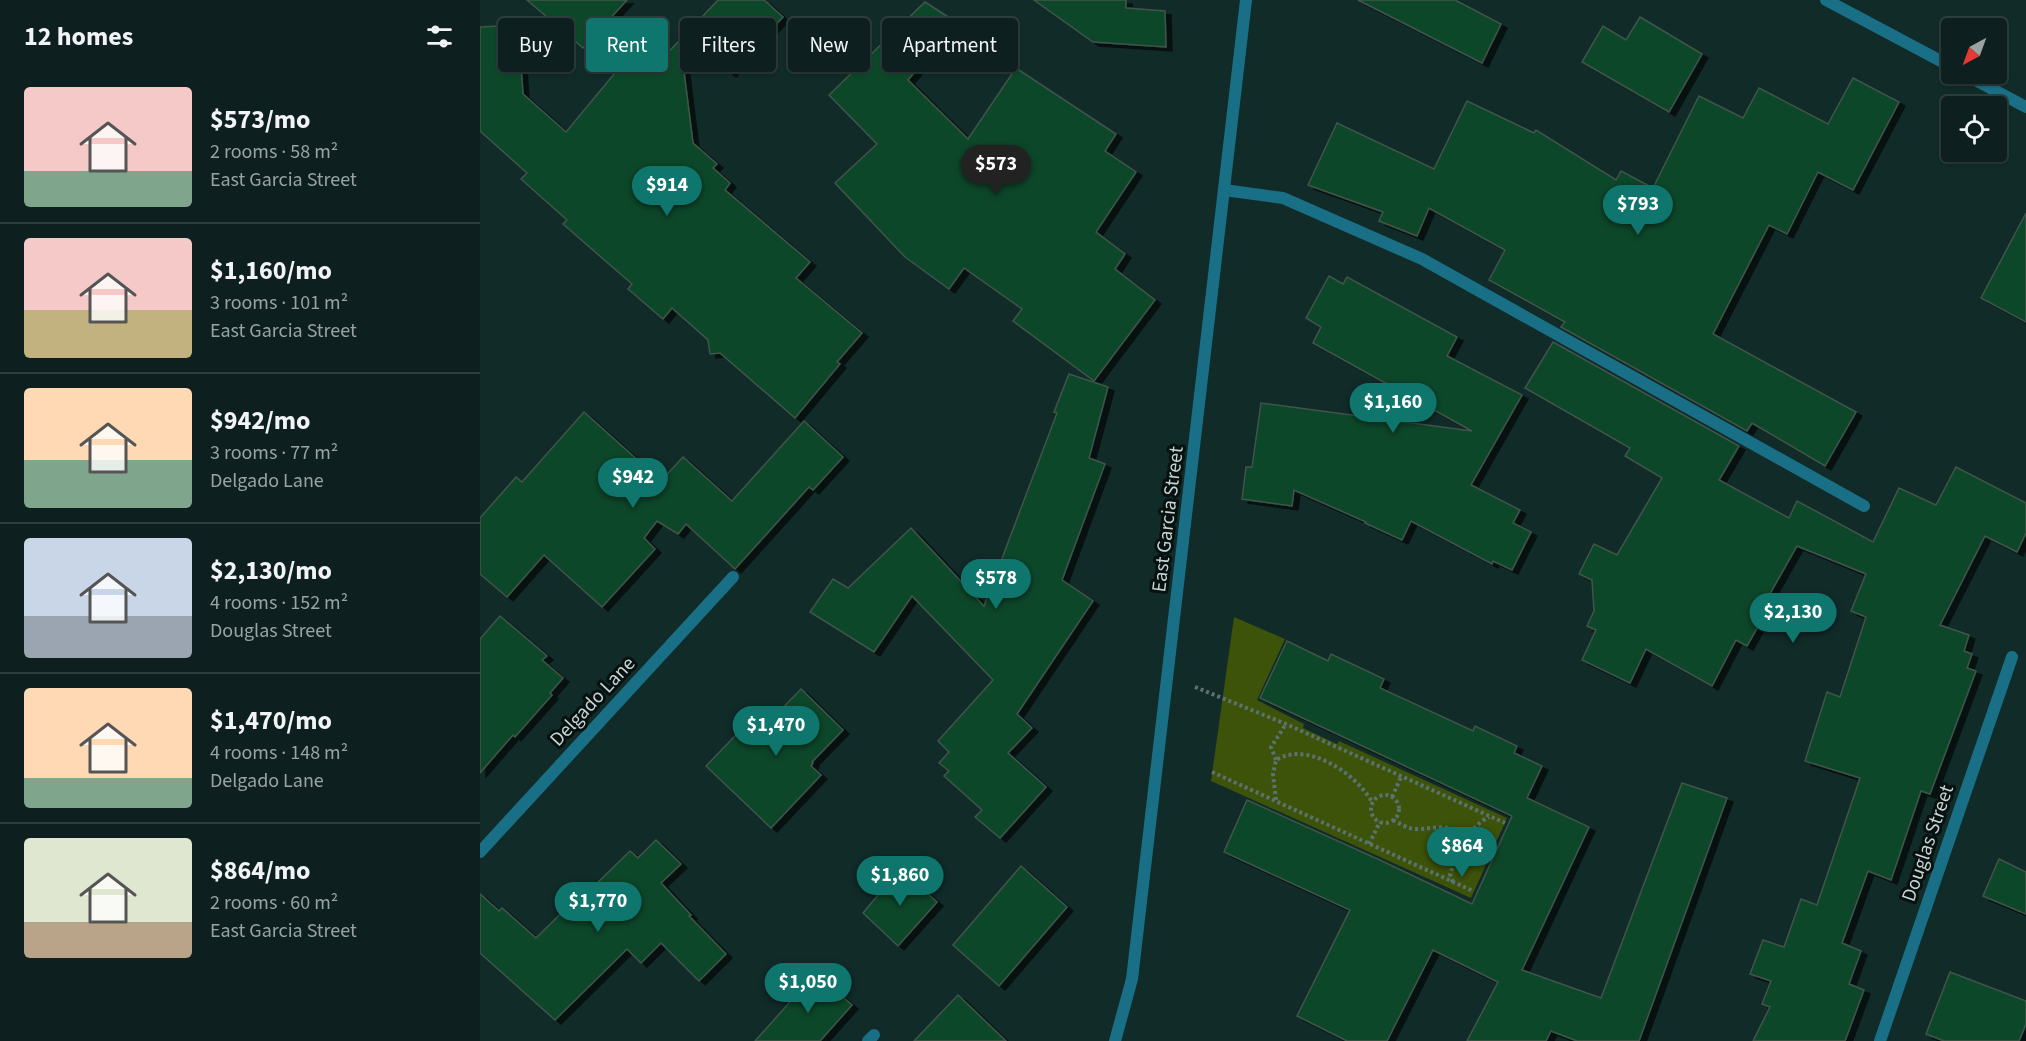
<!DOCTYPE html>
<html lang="en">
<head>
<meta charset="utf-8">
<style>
  :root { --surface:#0d201f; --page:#162828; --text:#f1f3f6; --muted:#9aa3a4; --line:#2d3e3d; --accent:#0f766e }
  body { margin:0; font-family:"Source Sans 3",sans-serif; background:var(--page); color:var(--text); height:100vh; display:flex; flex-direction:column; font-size:22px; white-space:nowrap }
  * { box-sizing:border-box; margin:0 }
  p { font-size:20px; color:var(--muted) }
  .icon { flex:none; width:33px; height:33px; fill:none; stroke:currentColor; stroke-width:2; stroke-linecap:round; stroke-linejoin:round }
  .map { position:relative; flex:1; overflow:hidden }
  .panel { display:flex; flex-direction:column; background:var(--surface); width:480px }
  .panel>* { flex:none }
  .guide { position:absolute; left:18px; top:18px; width:570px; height:54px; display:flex; gap:12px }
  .needle { width:39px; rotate:221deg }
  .buttons { position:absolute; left:1461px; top:18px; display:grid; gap:12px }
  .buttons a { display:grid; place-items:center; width:66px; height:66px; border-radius:6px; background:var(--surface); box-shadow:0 2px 4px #0004,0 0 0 2px var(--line); font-size:30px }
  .price { position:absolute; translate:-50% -51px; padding:0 14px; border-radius:21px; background:var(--accent); color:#fff; font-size:20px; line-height:39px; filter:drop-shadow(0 2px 3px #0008) }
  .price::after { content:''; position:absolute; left:50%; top:36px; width:18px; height:14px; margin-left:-9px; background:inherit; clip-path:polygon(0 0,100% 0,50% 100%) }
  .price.selected { background:#222; color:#fff }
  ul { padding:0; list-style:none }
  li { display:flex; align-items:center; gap:18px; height:150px; padding:0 24px }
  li+li { border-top:2px solid var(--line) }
  li span { display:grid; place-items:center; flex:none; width:168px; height:120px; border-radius:6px; color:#555 }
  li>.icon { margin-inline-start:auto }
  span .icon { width:72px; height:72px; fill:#fffc; stroke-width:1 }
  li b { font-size:26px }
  h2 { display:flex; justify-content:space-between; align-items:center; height:72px; padding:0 24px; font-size:26px }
  .tag { padding:0 21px; border-radius:6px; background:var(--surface); box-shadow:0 2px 4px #0004,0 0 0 2px var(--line); font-size:21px; line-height:54px }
  .tag.selected { background:var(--accent); color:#fff }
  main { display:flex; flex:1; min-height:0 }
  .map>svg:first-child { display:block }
</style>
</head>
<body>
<main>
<section class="panel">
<h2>12 homes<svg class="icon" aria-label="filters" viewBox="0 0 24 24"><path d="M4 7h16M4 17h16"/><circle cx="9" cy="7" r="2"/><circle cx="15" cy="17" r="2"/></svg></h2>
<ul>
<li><span style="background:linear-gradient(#f6c9c9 70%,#7fa58c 0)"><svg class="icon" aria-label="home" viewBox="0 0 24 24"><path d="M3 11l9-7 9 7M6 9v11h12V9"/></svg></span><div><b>$573/mo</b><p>2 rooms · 58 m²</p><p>East Garcia Street</p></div></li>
<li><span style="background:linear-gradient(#f6c9c9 60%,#c2b280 0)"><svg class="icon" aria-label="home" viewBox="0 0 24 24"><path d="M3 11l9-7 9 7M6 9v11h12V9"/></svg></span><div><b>$1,160/mo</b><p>3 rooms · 101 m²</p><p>East Garcia Street</p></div></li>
<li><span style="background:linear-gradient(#ffd9b3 60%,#7fa58c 0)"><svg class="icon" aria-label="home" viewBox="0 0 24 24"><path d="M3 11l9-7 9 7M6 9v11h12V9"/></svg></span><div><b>$942/mo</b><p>3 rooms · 77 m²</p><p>Delgado Lane</p></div></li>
<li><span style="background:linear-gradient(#c9d6e8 65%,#9aa5b1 0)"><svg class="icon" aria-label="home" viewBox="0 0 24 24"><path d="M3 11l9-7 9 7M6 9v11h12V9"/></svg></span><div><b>$2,130/mo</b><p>4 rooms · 152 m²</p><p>Douglas Street</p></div></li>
<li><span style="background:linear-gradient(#ffd9b3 75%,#7fa58c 0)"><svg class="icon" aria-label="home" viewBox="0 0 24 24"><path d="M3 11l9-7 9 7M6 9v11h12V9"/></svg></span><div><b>$1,470/mo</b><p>4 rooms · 148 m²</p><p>Delgado Lane</p></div></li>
<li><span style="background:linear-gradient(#dfe7d0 70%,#b9a48a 0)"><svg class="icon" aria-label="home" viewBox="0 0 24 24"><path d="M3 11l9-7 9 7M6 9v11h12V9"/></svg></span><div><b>$864/mo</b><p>2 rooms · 60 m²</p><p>East Garcia Street</p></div></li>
</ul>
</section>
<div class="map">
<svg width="1546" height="1041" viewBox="0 0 1546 1041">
  <defs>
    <filter id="shadow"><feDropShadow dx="6" dy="4" stdDeviation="0" flood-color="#0009"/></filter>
  </defs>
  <rect width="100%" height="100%" fill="#112b29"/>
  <polygon fill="#3d530a" points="754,617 805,639 777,700 824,724 823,728 857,744 859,741 1027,818 991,898 731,781"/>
  <g fill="#0d462a" stroke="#415549" stroke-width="1.5" filter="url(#shadow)">
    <polygon points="47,0 147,0 103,48"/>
    <polygon points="238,0 284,0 303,17 250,73 207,33"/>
    <polygon points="554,0 646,0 646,8 685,11 686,47 613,42"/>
    <polygon points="878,0 975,0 1021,24 1002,63"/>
    <polygon points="445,2 476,22 428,80 488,139 536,68 636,134 625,151 656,172 616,232 645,254 635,269 675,300 614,381 533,321 542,309 484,268 469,289 425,257 355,183 397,144 349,95"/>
    <polygon points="1160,17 1222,54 1189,112 1102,62 1123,26 1146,40"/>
    <polygon points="38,25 43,94 86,132 154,50 174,67 200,40 213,143 237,164 233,168 250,183 245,190 330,262 316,278 382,333 357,362 360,364 315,418 240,353 230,354 228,340 192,308 183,319 148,289 152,284 83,224 87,220 41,179 47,173 0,131 0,27"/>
    <polygon points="1373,78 1419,102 1373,190 1338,172 1307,234 1289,225 1233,334 1376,412 1345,466 1272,423 1267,431 1081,327 1085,322 1009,280 1025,250 949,208 937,236 899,221 903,212 828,185 857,123 954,169 987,101 1054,133 1056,130 1136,180 1141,171 1173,188 1219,96 1263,118 1279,88 1348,124"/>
    <polygon points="1546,213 1546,322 1501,298"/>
    <polygon points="849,276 863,284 867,277 977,337 967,356 1042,395 991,485 1040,510 1033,523 1051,532 1032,570 1013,561 1012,564 931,521 922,540 885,523 886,522 814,490 812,506 762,499 766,467 772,467 781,403 992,431 833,343 841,327 826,318"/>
    <polygon points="1073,342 1259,446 1239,480 1309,518 1317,501 1393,542 1419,488 1456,505 1476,467 1546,503 1546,533 1537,552 1505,536 1460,625 1489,635 1484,651 1492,654 1487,668 1496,671 1450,794 1441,791 1411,880 1388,871 1362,943 1381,951 1369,984 1384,990 1365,1041 1273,1041 1290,1007 1282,1004 1291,981 1270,974 1283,940 1304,947 1321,899 1337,905 1380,778 1325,761 1347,692 1360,697 1386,617 1371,611 1386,574 1317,546 1287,599 1292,602 1267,646 1256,640 1232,686 1166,649 1150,683 1102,660 1116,630 1107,626 1114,611 1112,580 1099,574 1114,544 1137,555 1182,478 1145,456 1150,448 1045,388"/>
    <polygon points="589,374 628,387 609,458 625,464 582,580 613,601 537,714 552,728 528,753 566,787 520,838 495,817 502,810 464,776 469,771 459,763 469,752 458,741 513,680 432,596 394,652 330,612 353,579 368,588 431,528 504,606 577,413 574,412"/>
    <polygon points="104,412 181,481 203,457 252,501 324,421 363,457 333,490 329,487 255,569 206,524 198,534 177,521 164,538 175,549 122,607 64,555 27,597 0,574 0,518 36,477 42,482"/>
    <polygon points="20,616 67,656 62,660 83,678 70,693 72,695 35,737 33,735 0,773 0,639"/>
    <polygon points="807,641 848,661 851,654 904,679 900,688 993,731 995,726 1037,746 1034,753 1062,766 1047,798 1109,827 1042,970 1121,998 1202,783 1247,798 1159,1041 1097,1041 1071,1031 1066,1041 987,1041 1018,982 953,950 907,1041 867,1041 817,1016 870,910 744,852 767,800 902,861 992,904 1032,816 780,698"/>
    <polygon points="321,689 363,730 332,762 333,763 331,766 341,775 291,828 226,766 280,710 291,720"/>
    <polygon points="176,840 201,864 181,883 211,915 209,916 246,954 219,981 181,943 161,963 147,949 75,1020 0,953 0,894 19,911 22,908 56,938 107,888 109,891 150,851 158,858"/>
    <polygon points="1519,859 1546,872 1546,914 1503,896"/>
    <polygon points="541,866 587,907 519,986 473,945"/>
    <polygon points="420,869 457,902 418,946 383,913"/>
    <polygon points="1470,972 1546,1001 1546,1024 1539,1041 1464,1041 1446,1034"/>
    <polygon points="336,973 372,1005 340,1041 275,1041"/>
    <polygon points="478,995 526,1041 434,1041"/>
  </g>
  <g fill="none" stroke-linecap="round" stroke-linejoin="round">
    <g stroke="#5c7270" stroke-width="4" stroke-dasharray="3 3" stroke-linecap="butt">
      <polyline points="715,687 806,724 1025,823"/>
      <polyline points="796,760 791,747 806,724"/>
      <polyline points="732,772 993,891"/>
      <circle cx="905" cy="809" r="14"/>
      <polyline points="912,797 921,777"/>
      <path d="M 796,800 L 793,774 L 796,760 C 828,740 877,775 892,802"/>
      <path d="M 913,820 C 921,824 929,830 939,829 C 962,828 969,821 984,844"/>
      <polyline points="889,844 900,822"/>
      <path d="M 973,882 L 970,874 C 978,853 988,827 1009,817"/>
    </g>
    <g stroke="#196f85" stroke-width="12">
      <polyline points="1346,0 1472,67"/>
      <polyline points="1484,74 1546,107"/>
      <polyline points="744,190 803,198 942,259 1384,506"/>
    </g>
    <g stroke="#196f85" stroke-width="12">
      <polyline points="0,852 253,577"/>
      <polyline points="388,1041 394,1035"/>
      <polyline points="635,1041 652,979 766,0"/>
      <polyline points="1400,1041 1532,657"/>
    </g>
  </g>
  <g text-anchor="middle" stroke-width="6" stroke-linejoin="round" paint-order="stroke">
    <g font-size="20" fill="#c6d5d3" stroke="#071110">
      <text transform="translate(687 519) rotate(-83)" y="7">East Garcia Street</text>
      <text transform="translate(112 701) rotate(-47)" y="7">Delgado Lane</text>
      <text transform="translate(1447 843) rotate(-71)" y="7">Douglas Street</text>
    </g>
  </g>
</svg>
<div class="buttons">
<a><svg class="needle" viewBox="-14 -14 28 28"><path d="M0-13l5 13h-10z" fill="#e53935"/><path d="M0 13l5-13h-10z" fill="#9aa3a4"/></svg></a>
<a><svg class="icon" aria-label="locate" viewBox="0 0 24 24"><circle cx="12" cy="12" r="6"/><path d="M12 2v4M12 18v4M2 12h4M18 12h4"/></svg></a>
</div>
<b class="price selected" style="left:516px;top:196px">$573</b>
<b class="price" style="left:187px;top:217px">$914</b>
<b class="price" style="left:1158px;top:236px">$793</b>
<b class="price" style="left:913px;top:434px">$1,160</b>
<b class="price" style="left:153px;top:509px">$942</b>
<b class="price" style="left:516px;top:610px">$578</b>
<b class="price" style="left:1313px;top:644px">$2,130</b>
<b class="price" style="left:296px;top:757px">$1,470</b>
<b class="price" style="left:982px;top:878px">$864</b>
<b class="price" style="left:420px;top:907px">$1,860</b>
<b class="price" style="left:118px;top:933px">$1,770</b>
<b class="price" style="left:328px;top:1014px">$1,050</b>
<div class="guide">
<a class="tag">Buy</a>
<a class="tag selected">Rent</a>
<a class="tag">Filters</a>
<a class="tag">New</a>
<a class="tag">Apartment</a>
</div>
</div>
</main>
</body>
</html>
